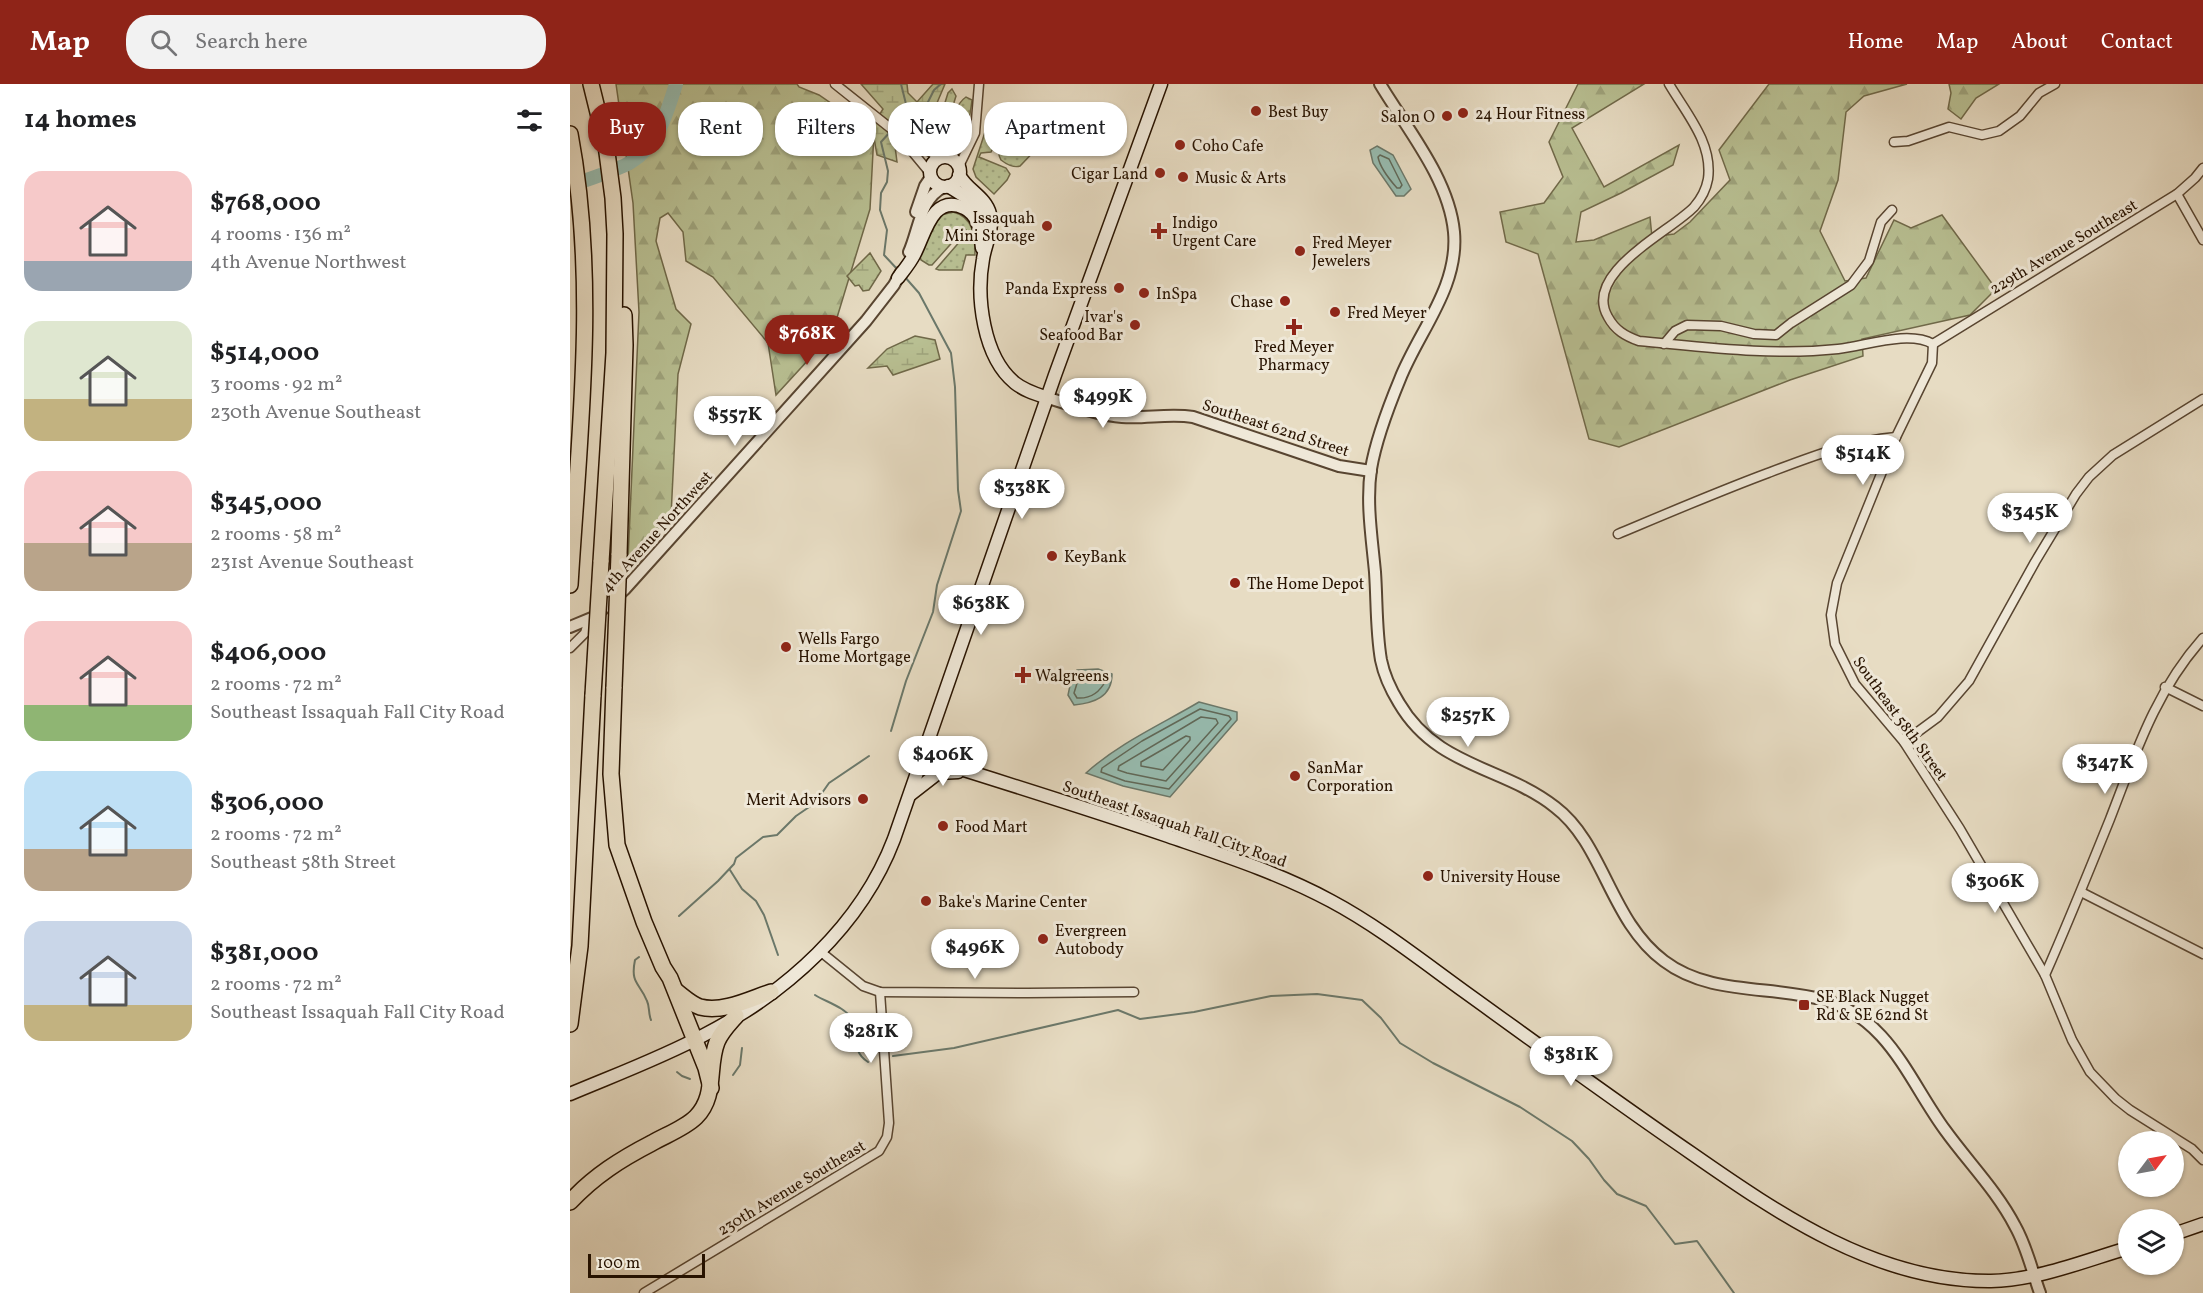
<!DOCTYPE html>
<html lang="en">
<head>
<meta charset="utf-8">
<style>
  :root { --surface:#fff; --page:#f2f2f2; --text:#202124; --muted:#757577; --accent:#8f2418 }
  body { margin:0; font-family:Vollkorn,serif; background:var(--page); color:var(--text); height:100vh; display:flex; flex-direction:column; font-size:22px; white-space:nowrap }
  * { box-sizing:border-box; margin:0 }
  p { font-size:20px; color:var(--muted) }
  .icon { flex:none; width:33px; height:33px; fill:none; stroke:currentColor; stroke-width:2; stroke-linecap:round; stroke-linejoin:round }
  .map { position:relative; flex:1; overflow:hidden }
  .drawer { display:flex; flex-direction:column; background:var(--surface); width:570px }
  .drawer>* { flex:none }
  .banner { position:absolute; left:18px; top:18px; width:570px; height:54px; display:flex; gap:12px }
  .needle { width:39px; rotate:58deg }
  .fabs { position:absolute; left:1548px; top:1047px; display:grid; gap:12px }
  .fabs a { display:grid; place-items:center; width:66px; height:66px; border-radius:50%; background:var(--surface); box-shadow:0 2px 4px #0004; font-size:30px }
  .scale { position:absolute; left:18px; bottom:15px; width:117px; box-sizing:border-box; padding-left:6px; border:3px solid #281300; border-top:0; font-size:16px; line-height:21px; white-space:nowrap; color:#281300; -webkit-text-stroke:4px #efe8d8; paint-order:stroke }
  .price { position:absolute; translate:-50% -51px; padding:0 14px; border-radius:21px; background:#fff; color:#222; font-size:20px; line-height:39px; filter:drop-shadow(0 2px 3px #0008) }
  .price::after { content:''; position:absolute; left:50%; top:36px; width:18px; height:14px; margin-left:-9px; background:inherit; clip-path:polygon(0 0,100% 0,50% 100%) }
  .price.on { background:var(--accent); color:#fff }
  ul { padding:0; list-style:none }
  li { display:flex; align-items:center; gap:18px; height:150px; padding:0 24px }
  li span { display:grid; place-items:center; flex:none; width:168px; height:120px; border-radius:18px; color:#555 }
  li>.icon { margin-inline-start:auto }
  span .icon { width:72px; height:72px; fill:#fffc; stroke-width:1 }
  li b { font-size:26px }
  h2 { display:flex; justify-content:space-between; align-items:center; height:72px; padding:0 24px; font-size:26px }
  .tag { padding:0 21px; border-radius:24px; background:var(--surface); box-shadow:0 2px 4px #0004; font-size:21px; line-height:54px }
  .tag.on { background:var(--accent); color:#fff }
  header { display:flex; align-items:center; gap:36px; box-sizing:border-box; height:84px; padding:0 30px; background:var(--accent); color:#fff }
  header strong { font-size:28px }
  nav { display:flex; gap:33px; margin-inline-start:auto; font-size:21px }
  .search { width:420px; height:54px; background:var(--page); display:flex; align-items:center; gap:15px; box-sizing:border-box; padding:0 21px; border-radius:24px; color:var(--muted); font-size:22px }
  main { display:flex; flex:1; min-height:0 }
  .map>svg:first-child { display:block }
</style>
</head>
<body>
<header>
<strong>Map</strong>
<div class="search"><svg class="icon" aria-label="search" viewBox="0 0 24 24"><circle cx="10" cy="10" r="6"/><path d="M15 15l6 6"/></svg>Search here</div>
<nav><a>Home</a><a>Map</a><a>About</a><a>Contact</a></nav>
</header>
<main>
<section class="drawer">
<h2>14 homes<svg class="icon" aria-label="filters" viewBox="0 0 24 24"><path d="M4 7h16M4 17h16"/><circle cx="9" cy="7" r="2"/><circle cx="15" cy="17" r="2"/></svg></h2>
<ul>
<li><span style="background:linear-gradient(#f6c9c9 75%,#9aa5b1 0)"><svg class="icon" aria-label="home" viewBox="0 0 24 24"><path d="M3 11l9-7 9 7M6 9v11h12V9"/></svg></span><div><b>$768,000</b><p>4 rooms · 136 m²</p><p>4th Avenue Northwest</p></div></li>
<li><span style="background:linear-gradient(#dfe7d0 65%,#c2b280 0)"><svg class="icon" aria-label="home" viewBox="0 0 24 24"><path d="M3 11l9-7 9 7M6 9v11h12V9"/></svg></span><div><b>$514,000</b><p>3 rooms · 92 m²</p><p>230th Avenue Southeast</p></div></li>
<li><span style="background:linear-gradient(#f6c9c9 60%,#b9a48a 0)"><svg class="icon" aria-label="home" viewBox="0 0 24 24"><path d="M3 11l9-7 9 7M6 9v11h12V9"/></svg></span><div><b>$345,000</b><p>2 rooms · 58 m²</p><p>231st Avenue Southeast</p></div></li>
<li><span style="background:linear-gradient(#f6c9c9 70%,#8fb573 0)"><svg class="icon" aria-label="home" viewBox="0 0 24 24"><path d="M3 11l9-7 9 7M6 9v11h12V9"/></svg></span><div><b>$406,000</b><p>2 rooms · 72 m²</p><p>Southeast Issaquah Fall City Road</p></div></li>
<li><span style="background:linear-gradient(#bfe0f5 65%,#b9a48a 0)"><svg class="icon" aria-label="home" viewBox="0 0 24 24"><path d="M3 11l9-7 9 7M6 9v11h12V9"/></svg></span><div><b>$306,000</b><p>2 rooms · 72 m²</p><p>Southeast 58th Street</p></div></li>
<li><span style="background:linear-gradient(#c9d6e8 70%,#c2b280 0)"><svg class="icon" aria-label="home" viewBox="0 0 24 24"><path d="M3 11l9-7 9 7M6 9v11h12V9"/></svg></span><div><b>$381,000</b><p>2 rooms · 72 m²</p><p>Southeast Issaquah Fall City Road</p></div></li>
</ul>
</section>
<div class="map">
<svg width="1633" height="1209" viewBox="0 0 1633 1209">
  <defs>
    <pattern id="grass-dots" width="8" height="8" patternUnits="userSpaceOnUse" patternTransform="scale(1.5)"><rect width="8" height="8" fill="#b8bf92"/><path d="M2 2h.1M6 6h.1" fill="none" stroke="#9ea37c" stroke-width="1.8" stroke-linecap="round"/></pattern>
    <pattern id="forest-firs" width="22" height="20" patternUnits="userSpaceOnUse" patternTransform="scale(1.5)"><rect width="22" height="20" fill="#b8bf92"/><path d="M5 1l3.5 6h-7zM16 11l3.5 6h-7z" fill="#9ea37c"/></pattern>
    <pattern id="wetland-marsh" width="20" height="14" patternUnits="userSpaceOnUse" patternTransform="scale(1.5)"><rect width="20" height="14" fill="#b8bf92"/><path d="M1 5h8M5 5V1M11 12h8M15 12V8" fill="none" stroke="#9ea37c"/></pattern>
  </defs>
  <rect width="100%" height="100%" fill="#e7dcc3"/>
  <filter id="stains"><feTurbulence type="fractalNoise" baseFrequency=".00333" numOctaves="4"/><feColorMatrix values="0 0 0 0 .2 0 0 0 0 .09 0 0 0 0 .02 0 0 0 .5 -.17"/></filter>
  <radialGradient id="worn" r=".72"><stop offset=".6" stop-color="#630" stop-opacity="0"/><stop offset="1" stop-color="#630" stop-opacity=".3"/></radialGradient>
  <g fill="url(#grass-dots)" stroke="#706949" stroke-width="1.5">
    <path d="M 382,5 L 386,12 L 376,44 L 363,51 L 364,54 L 380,51 L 389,53 L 391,51 L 384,47 C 380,37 387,19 396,13 L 402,16 C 400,33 398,47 386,60 L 383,55 C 368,60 355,58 342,50 L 342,48 L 354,53 L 375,43 L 370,28 L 373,25 L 378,9 Z"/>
    <polygon points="418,39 426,44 427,55 421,68 411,69 409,73 436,84 440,90 437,96 424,110 406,93 403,85"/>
    <path d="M 431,43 L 441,49 L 453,61 L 460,52 L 472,59 L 450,82 C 444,84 436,80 431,76 C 425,67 433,55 431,43 Z"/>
    <path d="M 383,128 C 404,133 405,153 405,171 L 396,171 L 392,186 L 369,186 L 366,185 L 398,148 L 394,144 L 386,150 L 387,153 L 362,181 L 359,181 L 351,176 L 349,169 L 354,154 L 371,131 Z"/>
  </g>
  <g fill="url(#forest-firs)" stroke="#706949" stroke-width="1.5">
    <polygon points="46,0 227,0 229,3 249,11 304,49 300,125 262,250 206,311 198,259 143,193 116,177 113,148 98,129 90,134 86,157 106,225 121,240 108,290 101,432 58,476 69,228 63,119"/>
    <polygon points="1008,0 1074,0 1002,44 1034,103 1109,61 1103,81 1051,109 1011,128 1006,158 1024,156 1080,133 1082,153 1104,150 1120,138 1160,96 1149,66 1199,0 1337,0 1294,12 1276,28 1268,96 1250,147 1275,197 1296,194 1324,136 1341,144 1372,131 1426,205 1400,231 1292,255 1293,272 1220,296 1049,363 1019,355 968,170 936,158 930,128 974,119 993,93 979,58"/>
    <polygon points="1379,0 1429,0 1406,14 1391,35 1378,25 1381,9"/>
  </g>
  <g fill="url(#wetland-marsh)" stroke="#706949" stroke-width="1.5">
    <polygon points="291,0 337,0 338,9 347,18 363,0 375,0 364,26 370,40 334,42 325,62 327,78 307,71 302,43 313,25"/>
    <polygon points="300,169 311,187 299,206 293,207 289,201 285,202 277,192"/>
    <polygon points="345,252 365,256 370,275 323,291 317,282 298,284 317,265"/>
  </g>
  <g fill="#97bcb0" stroke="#6b786a" stroke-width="1.5">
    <polygon points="807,62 823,71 841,105 834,112 826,112 803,79 800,66"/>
    <path d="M 528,585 L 542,590 C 542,613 524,619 504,621 L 498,611 L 502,592 L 507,586 Z"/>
    <path d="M 629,618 L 667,628 L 667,636 L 600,713 L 553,702 L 516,689 C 549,659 592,640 629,618 Z"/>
  </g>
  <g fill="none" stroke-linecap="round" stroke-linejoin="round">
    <g stroke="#606858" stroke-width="1.5">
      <path d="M 810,71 L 819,75 L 832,101 L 830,104 L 827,104 C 819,95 810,84 808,73 Z"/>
      <path d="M 527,591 L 536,596 C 530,608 520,615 507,614 L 504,609 L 509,593 Z"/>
      <polygon points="630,625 659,632 661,635 599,705 555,697 531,688 532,684 572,657"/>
      <polygon points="631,633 646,635 648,639 596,697 557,689 548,686 549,682"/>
      <polygon points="616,652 620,653 620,656 593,686 571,682 571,678"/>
    </g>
    <g stroke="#6b786a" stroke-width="2">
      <polyline points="331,0 336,20 354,22"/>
      <polyline points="325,45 356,22 364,6 371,0"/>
      <polyline points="320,48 311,58 318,87 317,98 311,109 310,126 317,146 314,171 328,186"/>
      <polyline points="321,647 336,597 363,528 367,501 391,427 388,406 385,303 381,269 349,209 334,192"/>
      <polyline points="160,786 172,805 186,817 194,831 208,871"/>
      <polyline points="109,832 148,797 164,780 166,774 193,753 207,751 226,732 245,719 259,699 299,672"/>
      <path d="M 69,873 L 65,876 C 60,900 70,899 77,917 C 80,923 78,929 81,936"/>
      <path d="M 245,911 C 256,918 275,923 282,935 C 291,949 279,966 298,978"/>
      <polyline points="323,972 384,964 548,926 570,935 624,928 701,912 747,910 792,916 811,934 830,959 863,979 950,1023 1002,1057 1019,1075 1034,1096 1047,1110 1076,1122 1105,1160 1127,1157 1164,1209"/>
      <polyline points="107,988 112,992 120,995"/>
      <polyline points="163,991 170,981 172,964"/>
    </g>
    <path stroke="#97bcb0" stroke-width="14" d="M 0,102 C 19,94 44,88 61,78 C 88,62 97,28 106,0"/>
    <defs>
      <g id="minor">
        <polyline points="265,0 329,51 371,74"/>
        <path d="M 1099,0 C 1116,29 1143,59 1138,95 C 1136,106 1131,115 1124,123 C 1100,148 1012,189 1038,233 C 1045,246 1055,252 1069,257 C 1135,263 1201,272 1268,265 C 1296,262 1338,246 1363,260"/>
        <polyline points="331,54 360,89"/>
        <polyline points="1324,58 1338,57 1379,43 1412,51 1429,47 1450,32 1469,9 1485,0"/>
        <polyline points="375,73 389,65 402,44"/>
        <polyline points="389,87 391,78 405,49 409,0"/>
        <polyline points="1607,110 1633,156"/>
        <polyline points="1094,260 1105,247 1117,241 1151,242 1184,250 1206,251 1221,239 1281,201 1299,177 1311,138 1322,126"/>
        <polyline points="1363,260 1362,279 1326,353 1267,499 1261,531 1265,560 1285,600 1334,658 1390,745 1475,891 1502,956 1520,988 1546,1015 1560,1026 1622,1065 1633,1076"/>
        <polyline points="1363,260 1607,110 1625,94 1633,84"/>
        <path d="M 1048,450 C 1098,429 1147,408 1198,389 C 1240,373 1281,357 1326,353"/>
        <polyline points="0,564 15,549 19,535"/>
        <polyline points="1595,603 1633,622"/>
        <polyline points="1334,658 1368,633 1399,597 1465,478 1506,410 1519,393 1543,371 1633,315"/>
        <polyline points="1511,808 1633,870"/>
        <polyline points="251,868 293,902 310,908 458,909 564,908"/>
        <path d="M 1475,891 C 1498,839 1519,787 1540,735 C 1566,668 1585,608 1633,554"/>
        <polyline points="74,1209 309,1067 317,1053 319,1039 310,908"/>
      </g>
      <g id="tertiary">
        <path d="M 810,0 C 837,45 879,95 884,148 C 889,203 849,247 830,295 C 818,324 806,355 801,385 C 796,419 802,455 805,488 C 807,517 806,547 811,576 C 814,591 821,606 829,619 C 867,684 933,682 985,723 C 1034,760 1040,837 1094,877 C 1140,912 1202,901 1254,916 C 1319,934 1339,997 1375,1046 C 1398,1078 1427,1107 1445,1142 C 1457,1163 1462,1187 1470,1209"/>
        <polyline points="346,128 355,102 361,93"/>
        <path d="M 339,168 C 349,146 350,114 374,103"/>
        <path d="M 478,314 C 502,321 527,331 552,333 C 575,335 599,329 623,333 L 769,382 L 801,387"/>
        <polyline points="0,543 24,533 55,505 296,237 324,201 331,188"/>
      </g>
      <g id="secondary">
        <circle cx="375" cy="88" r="15"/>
        <path d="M 389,91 C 397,106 416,113 420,130 C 424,144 415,161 413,175 C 406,213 413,273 445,299 C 455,307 466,310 478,314"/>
        <polyline points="378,102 402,117 414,136"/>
        <path d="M 328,194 C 334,186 340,179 344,171 C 355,151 362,109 394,124 C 410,132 410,149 412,164"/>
        <path d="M 353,673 C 435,699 516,724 598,752 C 653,771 709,789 761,817 C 808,842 852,877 895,908 C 970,962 1045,1017 1121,1069 C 1210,1131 1308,1198 1421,1197 C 1468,1196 1514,1177 1558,1164"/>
        <polyline points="341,710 368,689 388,688"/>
        <path d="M 0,1010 C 45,991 91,974 134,951 C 216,909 291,842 324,755 L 485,291 L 591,0"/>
        <polyline points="1604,1150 1633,1140"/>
      </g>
      <g id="motorway">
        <polyline points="21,0 36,61 43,114 45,150 44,269 31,478"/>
        <path d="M 0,50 C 28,199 9,351 0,501"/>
        <polyline points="49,471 55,261 54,231"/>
        <polyline points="44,603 41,690 47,761 74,838 93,883 100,894 136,984 141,1004"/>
        <path d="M 106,907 C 114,913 121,920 130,923 C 153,929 180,915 201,908"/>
        <polyline points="0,940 10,862 23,611"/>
        <path d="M 0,1118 C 24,1092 51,1075 82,1059 C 96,1051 115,1044 126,1033 C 147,1012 137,983 147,958 C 151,948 159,940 166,932"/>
      </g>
    </defs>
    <use href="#minor" stroke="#584531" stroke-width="11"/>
    <use href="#tertiary" stroke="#584531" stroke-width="14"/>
    <use href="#secondary" stroke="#281300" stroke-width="15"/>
    <use href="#motorway" stroke="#281300" stroke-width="18"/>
    <use href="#minor" stroke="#efe8d8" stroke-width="8"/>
    <use href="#tertiary" stroke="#efe8d8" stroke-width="10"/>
    <use href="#secondary" stroke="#efe8d8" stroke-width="12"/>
    <use href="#motorway" stroke="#e7dcc3" stroke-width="15"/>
    <defs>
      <g id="motorway-bridge">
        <polyline points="44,603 49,471"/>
        <polyline points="23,611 31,478"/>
      </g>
    </defs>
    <use href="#motorway-bridge" stroke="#281300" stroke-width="18" stroke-linecap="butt"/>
    <use href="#motorway-bridge" stroke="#e7dcc3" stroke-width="15"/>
  </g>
  <g fill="#8f2418" stroke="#efe8d8" stroke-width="2">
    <circle cx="686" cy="27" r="6"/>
    <circle cx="893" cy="29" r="6"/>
    <circle cx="877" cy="32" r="6"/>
    <circle cx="610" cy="61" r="6"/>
    <circle cx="590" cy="89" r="6"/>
    <circle cx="613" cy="93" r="6"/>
    <circle cx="477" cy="142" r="6"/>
    <path d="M586 138h6v6h6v6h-6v6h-6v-6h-6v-6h6z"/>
    <circle cx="730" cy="167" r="6"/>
    <circle cx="549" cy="204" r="6"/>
    <circle cx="574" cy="209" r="6"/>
    <circle cx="715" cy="217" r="6"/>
    <circle cx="765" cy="228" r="6"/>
    <circle cx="565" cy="241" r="6"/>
    <path d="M721 234h6v6h6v6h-6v6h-6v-6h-6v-6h6z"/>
    <circle cx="482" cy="472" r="6"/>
    <circle cx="665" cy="499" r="6"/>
    <circle cx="216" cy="563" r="6"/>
    <path d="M450 582h6v6h6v6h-6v6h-6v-6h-6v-6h6z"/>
    <circle cx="725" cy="692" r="6"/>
    <circle cx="293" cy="715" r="6"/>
    <circle cx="373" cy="742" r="6"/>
    <circle cx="858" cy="792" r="6"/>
    <circle cx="356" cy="817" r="6"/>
    <circle cx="473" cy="855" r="6"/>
    <rect x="1228" y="915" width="12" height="12" rx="3"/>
  </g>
  <g text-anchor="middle" stroke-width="6" stroke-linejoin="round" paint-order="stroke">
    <g font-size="16" fill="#281300" stroke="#efe8d8" text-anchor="start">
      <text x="698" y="33">Best Buy</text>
      <text x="905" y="35">24 Hour Fitness</text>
      <text x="865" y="38" text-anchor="end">Salon O</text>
      <text x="622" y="67">Coho Cafe</text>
      <text x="578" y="95" text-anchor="end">Cigar Land</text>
      <text x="625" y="99">Music &amp; Arts</text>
      <text x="465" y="139" text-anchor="end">Issaquah<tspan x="465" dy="18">Mini Storage</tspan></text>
      <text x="602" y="144">Indigo<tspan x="602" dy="18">Urgent Care</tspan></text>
      <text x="742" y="164">Fred Meyer<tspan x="742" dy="18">Jewelers</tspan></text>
      <text x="537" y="210" text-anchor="end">Panda Express</text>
      <text x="586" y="215">InSpa</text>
      <text x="703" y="223" text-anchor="end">Chase</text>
      <text x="777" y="234">Fred Meyer</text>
      <text x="553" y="238" text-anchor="end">Ivar's<tspan x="553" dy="18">Seafood Bar</tspan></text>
      <text x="724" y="268" text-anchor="middle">Fred Meyer<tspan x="724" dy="18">Pharmacy</tspan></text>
      <text x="494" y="478">KeyBank</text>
      <text x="677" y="505">The Home Depot</text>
      <text x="228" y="560">Wells Fargo<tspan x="228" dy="18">Home Mortgage</tspan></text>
      <text x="465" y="597">Walgreens</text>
      <text x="737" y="689">SanMar<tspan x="737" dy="18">Corporation</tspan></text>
      <text x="281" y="721" text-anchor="end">Merit Advisors</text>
      <text x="385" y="748">Food Mart</text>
      <text x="870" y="798">University House</text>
      <text x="368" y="823">Bake's Marine Center</text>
      <text x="485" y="852">Evergreen<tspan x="485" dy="18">Autobody</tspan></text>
      <text x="1246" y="918">SE Black Nugget<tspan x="1246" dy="18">Rd &amp; SE 62nd St</tspan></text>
    </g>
    <g font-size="16" fill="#281300" stroke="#efe8d8">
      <text transform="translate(1493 162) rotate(-31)" y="6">229th Avenue Southeast</text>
      <text transform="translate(706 343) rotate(18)" y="6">Southeast 62nd Street</text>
      <text transform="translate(86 447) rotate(-48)" y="6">4th Avenue Northwest</text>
      <text transform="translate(1331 634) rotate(54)" y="6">Southeast 58th Street</text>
      <text transform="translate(605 739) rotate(19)" y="6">Southeast Issaquah Fall City Road</text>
      <text transform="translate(221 1103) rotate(-31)" y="6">230th Avenue Southeast</text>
    </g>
  </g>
  <rect width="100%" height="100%" filter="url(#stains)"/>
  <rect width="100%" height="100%" fill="url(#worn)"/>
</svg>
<div class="fabs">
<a><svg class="needle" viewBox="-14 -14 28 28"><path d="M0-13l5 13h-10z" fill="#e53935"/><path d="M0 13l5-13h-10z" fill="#757577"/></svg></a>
<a><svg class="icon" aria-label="layers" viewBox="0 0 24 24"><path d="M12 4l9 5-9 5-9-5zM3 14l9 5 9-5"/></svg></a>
</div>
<div class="scale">100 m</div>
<b class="price on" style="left:237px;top:282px">$768K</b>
<b class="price" style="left:533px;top:345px">$499K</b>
<b class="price" style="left:165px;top:363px">$557K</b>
<b class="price" style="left:1293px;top:402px">$514K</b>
<b class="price" style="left:452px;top:436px">$338K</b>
<b class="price" style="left:1460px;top:460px">$345K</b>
<b class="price" style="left:411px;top:552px">$638K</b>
<b class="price" style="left:898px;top:664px">$257K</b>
<b class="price" style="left:373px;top:703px">$406K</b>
<b class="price" style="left:1535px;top:711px">$347K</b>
<b class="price" style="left:1425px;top:830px">$306K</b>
<b class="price" style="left:405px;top:896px">$496K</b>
<b class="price" style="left:301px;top:980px">$281K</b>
<b class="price" style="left:1001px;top:1003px">$381K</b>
<div class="banner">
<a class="tag on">Buy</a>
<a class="tag">Rent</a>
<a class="tag">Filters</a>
<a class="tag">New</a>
<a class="tag">Apartment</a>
</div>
</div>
</main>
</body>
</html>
